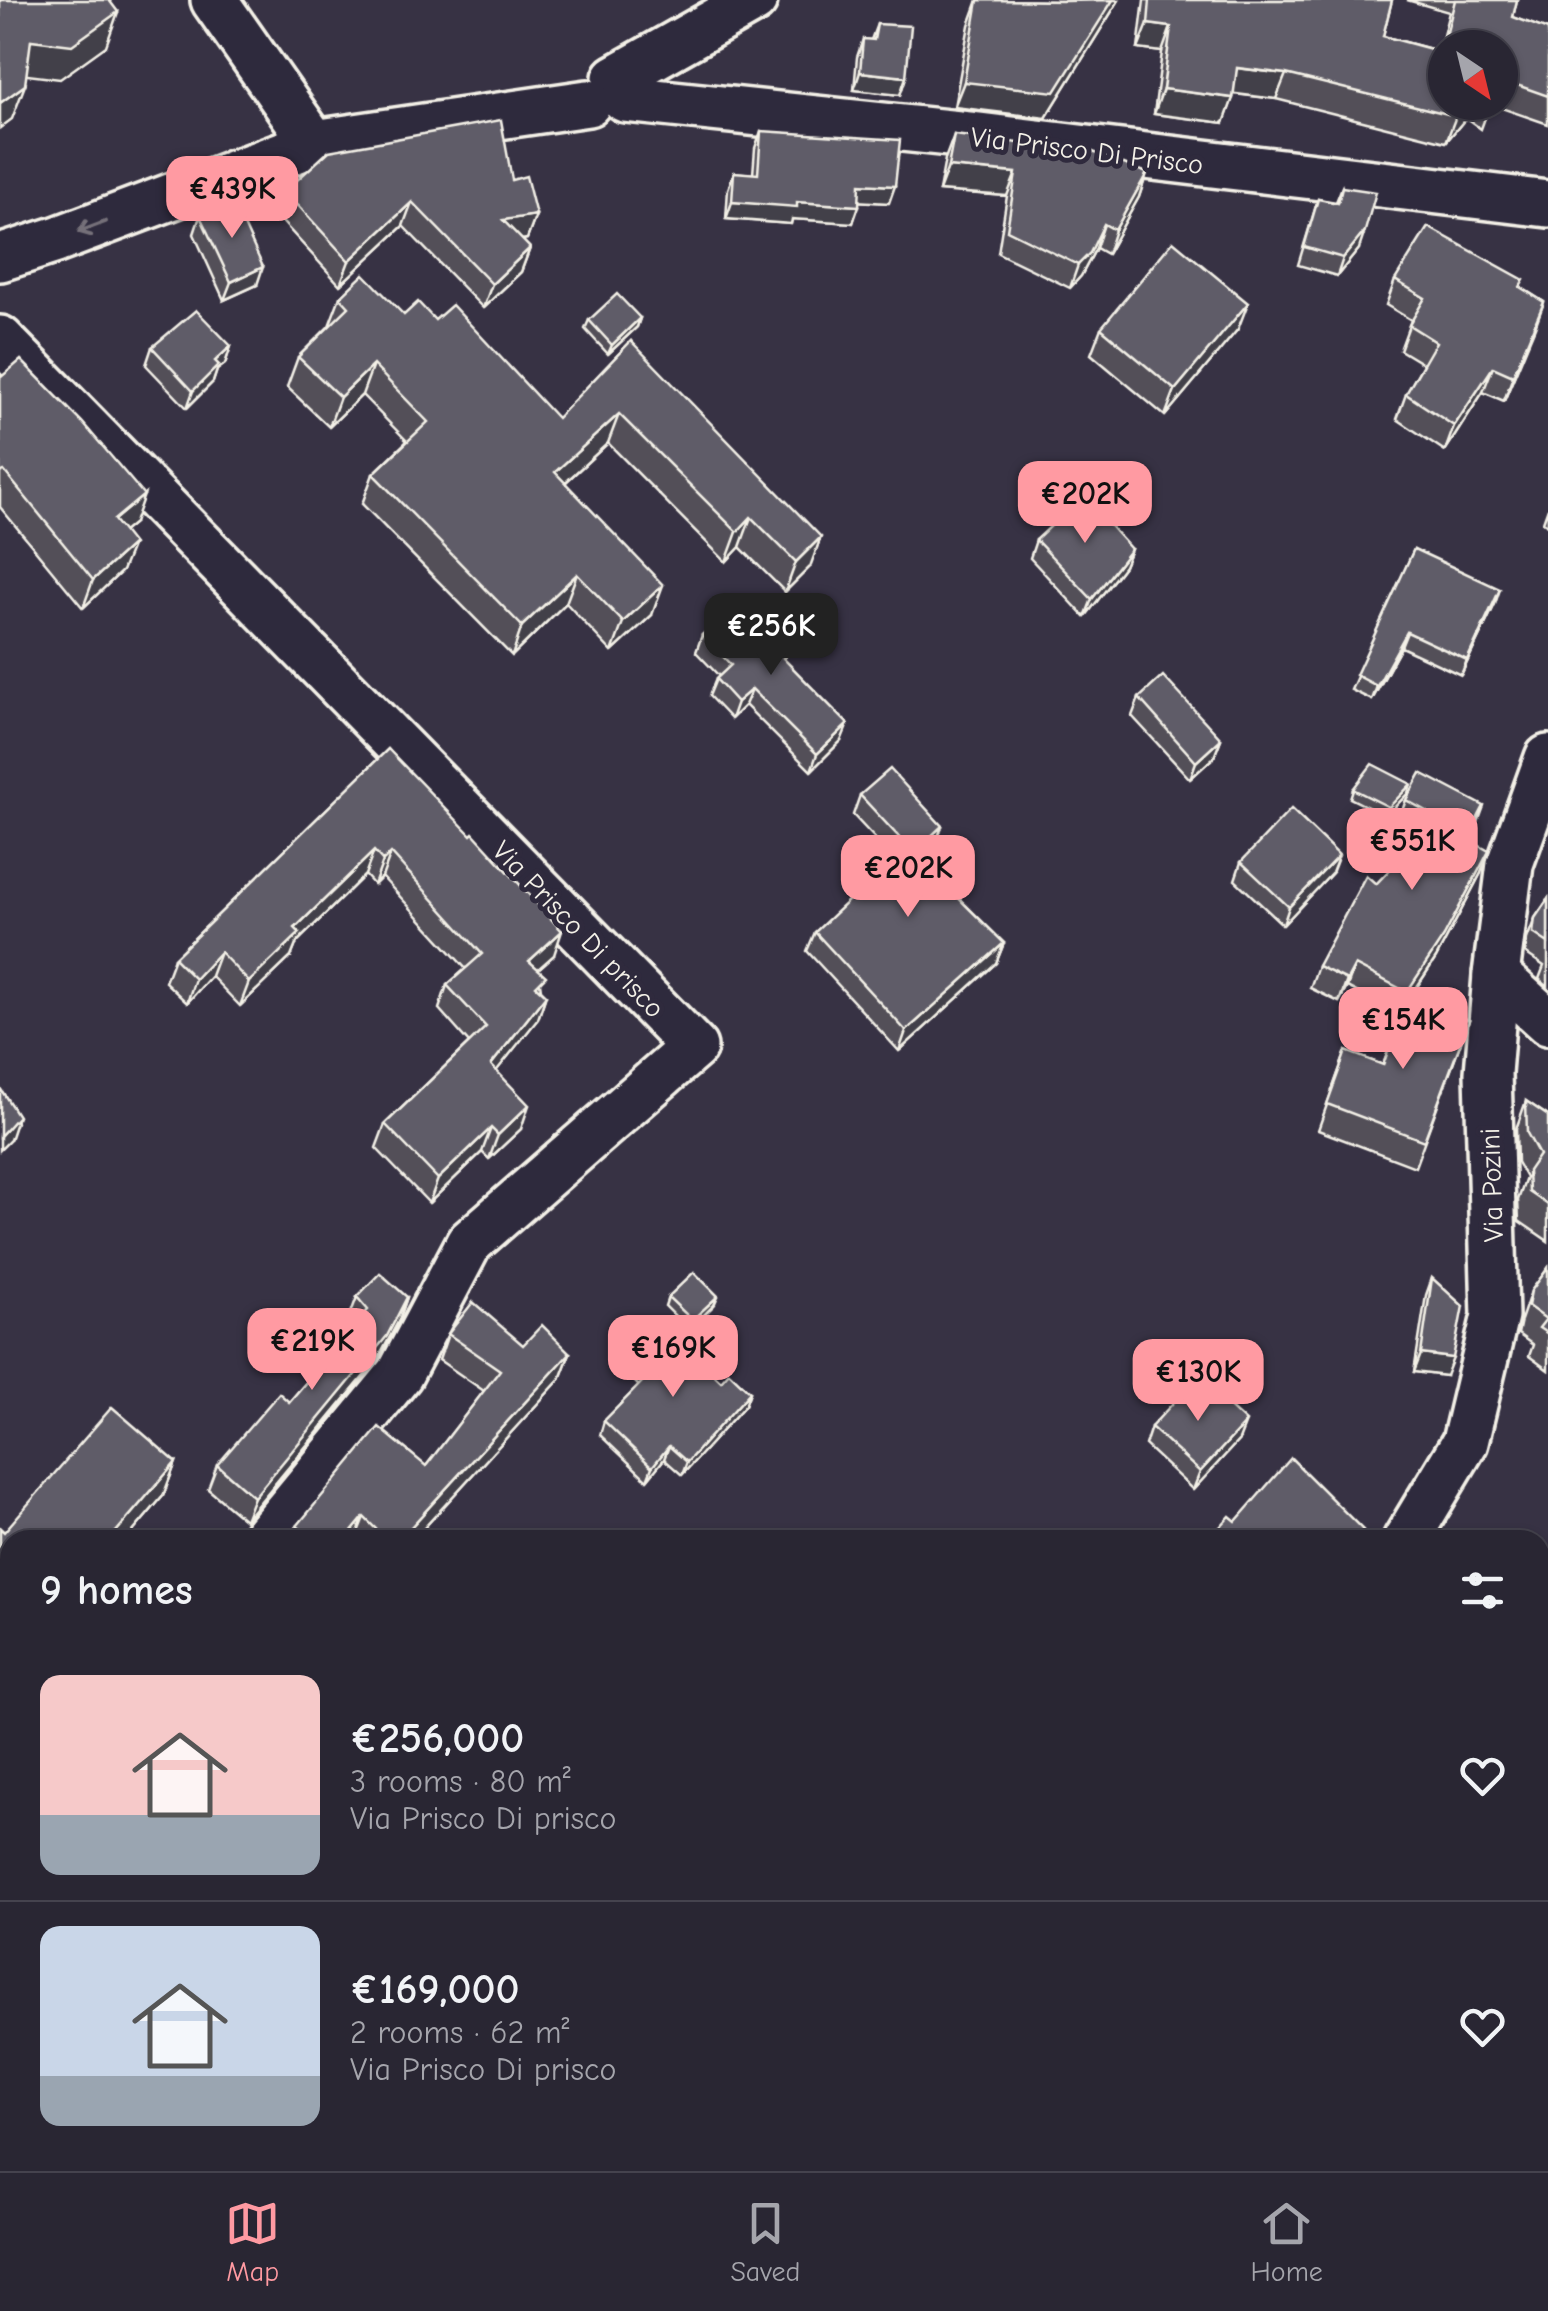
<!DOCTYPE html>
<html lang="en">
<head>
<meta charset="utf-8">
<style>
	body { margin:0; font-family:"Comic Neue",sans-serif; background:#312e3b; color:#f1f3f6; height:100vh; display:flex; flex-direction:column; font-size:38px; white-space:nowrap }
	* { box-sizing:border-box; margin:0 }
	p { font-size:32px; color:#a5a5ac }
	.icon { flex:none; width:55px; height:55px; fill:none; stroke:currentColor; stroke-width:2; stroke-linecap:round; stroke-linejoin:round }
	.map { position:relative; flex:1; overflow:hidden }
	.panel { position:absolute; left:0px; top:1530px; width:1550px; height:642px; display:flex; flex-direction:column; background:#292633; border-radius:30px 30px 0 0; box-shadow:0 2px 8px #0004,0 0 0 2px #45434e }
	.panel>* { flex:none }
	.needle { width:65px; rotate:145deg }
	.tools { position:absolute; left:1428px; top:30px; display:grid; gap:20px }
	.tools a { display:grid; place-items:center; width:90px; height:90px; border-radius:50%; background:#292633; box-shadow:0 2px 8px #0004,0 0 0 2px #45434e; font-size:50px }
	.price { position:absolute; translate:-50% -85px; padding:0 22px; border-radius:20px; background:#ff9aa2; color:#111; font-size:32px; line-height:65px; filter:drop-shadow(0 2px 5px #0008) }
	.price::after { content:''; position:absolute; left:50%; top:60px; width:30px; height:22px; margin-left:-15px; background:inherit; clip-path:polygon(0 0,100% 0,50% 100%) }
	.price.active { background:#222; color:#fff }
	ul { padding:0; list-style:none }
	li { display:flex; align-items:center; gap:30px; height:250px; padding:0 40px }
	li+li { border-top:2px solid #45434e }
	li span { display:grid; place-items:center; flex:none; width:280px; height:200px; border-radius:20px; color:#555 }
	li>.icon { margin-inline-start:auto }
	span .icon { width:120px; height:120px; fill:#fffc; stroke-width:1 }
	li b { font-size:42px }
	h2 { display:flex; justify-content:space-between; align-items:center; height:120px; padding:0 40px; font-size:42px }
	.tabs { display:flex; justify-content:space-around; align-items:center; height:140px; border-top:2px solid #45434e; background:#292633; font-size:28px; color:#a5a5ac }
	.tabs a { display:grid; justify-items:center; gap:5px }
	.tabs .active { color:#ff9aa2 }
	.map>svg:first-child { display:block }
</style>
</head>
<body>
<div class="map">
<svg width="1548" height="2171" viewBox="0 0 1548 2171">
	<rect width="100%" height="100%" fill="#373244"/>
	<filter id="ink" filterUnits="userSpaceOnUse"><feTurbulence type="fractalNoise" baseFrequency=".01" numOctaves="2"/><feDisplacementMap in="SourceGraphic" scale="20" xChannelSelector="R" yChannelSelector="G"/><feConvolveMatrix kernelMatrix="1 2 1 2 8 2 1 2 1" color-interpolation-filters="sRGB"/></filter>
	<g filter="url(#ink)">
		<polygon fill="#504b59" stroke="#a29ea0" stroke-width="2.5" points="371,2163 628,2162 637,2171 363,2171"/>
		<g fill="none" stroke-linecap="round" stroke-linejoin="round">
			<defs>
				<g id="minor">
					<polyline points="214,0 314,143"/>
					<polyline points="616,78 754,0"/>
					<polyline points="625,99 978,136 1548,204"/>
					<polyline points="0,258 56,240 314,143 588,103"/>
					<polyline points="0,339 694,1047 469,1243 400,1374 263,1540"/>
					<polyline points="1496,975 1548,1022"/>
					<polyline points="1406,1540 1465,1442 1495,1316 1488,1073 1496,975 1510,864 1548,758"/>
					<polyline points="842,2171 851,2162"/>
				</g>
			</defs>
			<use href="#minor" stroke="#f4f1e8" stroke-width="52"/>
			<use href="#minor" stroke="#2f2a3d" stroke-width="45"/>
		</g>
		<g fill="#524f59" stroke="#f4f1e8" stroke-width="2.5" fill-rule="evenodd">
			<polygon points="978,0 1058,1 1119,0 1046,118 954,107 969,25"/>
			<path d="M1144,0h248l-9,36 56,15 10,-39 -42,-12h110l-4,17 35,13v94l-58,-20 -9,25 -15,-11 -20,24 -170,-43 -42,-5 -10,29 -70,-9 8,-62 -24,-3zM1500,48v54h-55z"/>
			<polygon points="877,24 906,77 900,95 854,90 857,57 863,39 871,40"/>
			<polygon points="761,131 889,203 859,201 853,223 792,219 791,224 726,219 728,189 734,172 753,174 755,148"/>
			<polygon points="954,135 1147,173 1139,197 1107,254 1096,248 1081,276 1070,288 998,253 1007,196 939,191 945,159"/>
			<polygon points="512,180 536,215 527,239 522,240 530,248 521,272 483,308 403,226 340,285 276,215 285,191"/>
			<polygon points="1342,187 1359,249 1337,276 1298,265 1318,199 1336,202"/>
			<polygon points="200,216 257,285 224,300 194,234"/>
			<polygon points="1395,280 1522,288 1544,302 1504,401 1483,392 1445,451 1397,419 1406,394 1423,364 1400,350 1411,320 1386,305"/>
			<polygon points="340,297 404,315 435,320 557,418 631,341 810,567 785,592 740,547 726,562 608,443 565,483 652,615 612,652 566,603 512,656 362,504 373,474 407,441 362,395 329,427 287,387 298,357 329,326"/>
			<polygon points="640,318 637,327 608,354 585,329 589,320"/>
			<polygon points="1101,328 1238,329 1165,416 1091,354"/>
			<polygon points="231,346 225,364 217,370 213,382 187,408 146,365 152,347"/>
			<polygon points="0,378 134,523 123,532 122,571 83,608 0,507"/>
			<polygon points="1548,508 1548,525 1543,522"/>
			<polygon points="1036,540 1131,549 1124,566 1085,617 1030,558"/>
			<polygon points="1414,549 1495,604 1461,675 1401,647 1372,700 1351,690"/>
			<polygon points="702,635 786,655 784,660 841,741 811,771 745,705 731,719 709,696 716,679 719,676 696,652"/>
			<polygon points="1139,698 1221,739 1214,757 1190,779 1132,716"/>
			<polygon points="388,749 554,955 538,969 541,990 546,995 538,1019 496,1071 521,1129 489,1159 482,1152 429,1203 376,1148 385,1124 469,1043 439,1009 447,985 466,969 382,877 374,885 365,875 297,942 291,957 240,1006 211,976 187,1003 165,982 174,958"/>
			<polygon points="1353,789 1408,793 1386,816 1350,798"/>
			<polygon points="860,795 942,826 935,846 920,860 1004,943 996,963 899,1051 807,951 815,932 855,900 895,860 853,815"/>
			<polygon points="1406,800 1476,828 1470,841 1481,873 1436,958 1409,999 1469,1020 1415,1167 1318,1130 1346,1051 1383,1065 1405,1005 1399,1014 1347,987 1339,1002 1310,988 1318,966 1376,884 1400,859 1415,831 1398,822"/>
			<polygon points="1241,862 1332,873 1283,925 1235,880"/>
			<polygon points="1548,899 1548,987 1539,979 1544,966 1525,953 1527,939 1535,918"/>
			<polygon points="1526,1101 1548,1116 1548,1241 1519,1221 1518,1200 1526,1178 1517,1162 1516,1129"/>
			<polygon points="1548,1268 1548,1370 1529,1356 1533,1345 1518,1334 1521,1320 1531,1291"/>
			<polygon points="1432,1278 1446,1376 1414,1372 1426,1295"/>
			<polygon points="357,1297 407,1297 399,1320 378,1359 245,1520 208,1489 217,1465 289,1402 354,1327 348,1321"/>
			<polygon points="668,1297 714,1305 689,1330 665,1306"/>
			<polygon points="448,1334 570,1353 560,1379 413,1540 291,1540 297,1526 426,1466 484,1391 439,1360"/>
			<polygon points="626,1354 721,1381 750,1392 745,1405 682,1475 664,1459 647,1480 600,1435 604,1421 639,1386 621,1368"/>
			<polygon points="1151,1427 1239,1440 1193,1490 1145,1445"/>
			<polygon points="176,1462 163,1496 126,1540 10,1540 9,1676 0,1668 0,1528 4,1532"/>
			<polygon points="1548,1552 1548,1709 1540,1701 1540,1559"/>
			<polygon points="0,1740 10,1741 10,1835 0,1827"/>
			<polygon points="291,2162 357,2162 349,2171 300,2171"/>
			<polygon points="647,2162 800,2162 793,2171 656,2171"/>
		</g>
		<g fill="#424048" stroke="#f4f1e8" stroke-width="2.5">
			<polygon points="1113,0 1119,0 1046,118 954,107 964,82"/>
			<polygon points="118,12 106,46 60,79 19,74 31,40"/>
			<polygon points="1148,24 1171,27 1162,52 1138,49"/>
			<polygon points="1237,68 1286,74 1276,99 1228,93"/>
			<polygon points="860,72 906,77 900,95 854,90"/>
			<polygon points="25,85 12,119 0,128 0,103"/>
			<polygon points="1163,89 1233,98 1224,123 1154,114"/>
			<polygon points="1467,102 1471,102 1466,118 1446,142 1456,116"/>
			<polygon points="948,167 1016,173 1007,196 939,191"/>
			<polygon points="1147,173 1139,197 1107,254 1115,230"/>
			<polygon points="860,184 895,186 889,203 854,201"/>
			<polygon points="412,202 403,226 340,285 349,261"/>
			<polygon points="732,202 797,202 859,206 853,223 792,219 791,224 726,219"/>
			<polygon points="536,215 527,239 494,244 503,220"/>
			<polygon points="1104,224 1096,248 1081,276 1070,288 1078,265"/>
			<polygon points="1365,231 1359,249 1337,276 1343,258"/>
			<polygon points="530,248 521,272 483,308 492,284"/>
			<polygon points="263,267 257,285 224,300 231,282"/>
			<polygon points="1544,302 1535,327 1504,401 1513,376"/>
			<polygon points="1248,303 1238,329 1165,416 1175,390"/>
			<polygon points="640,318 637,327 608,354 612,345"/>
			<polygon points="231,346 225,364 217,370 213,382 187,408 193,391 215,361"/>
			<polygon points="373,365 362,395 329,427 340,397"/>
			<polygon points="1493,367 1483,392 1445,451 1454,426"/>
			<polygon points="619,414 608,443 544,502 555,472"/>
			<polygon points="144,495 134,523 104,548 114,520"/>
			<polygon points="751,517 740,547 726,562 737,532"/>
			<polygon points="821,537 810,567 785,592 796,562"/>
			<polygon points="133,544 122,571 83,608 93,580"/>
			<polygon points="1131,549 1124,566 1085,617 1092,599"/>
			<polygon points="577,574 566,603 512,656 522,626"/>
			<polygon points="663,585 652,615 612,652 623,622"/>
			<polygon points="1500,589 1495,604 1461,675 1467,660"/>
			<polygon points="1407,632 1401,647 1372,700 1377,686"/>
			<polygon points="752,689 745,705 731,719 737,702"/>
			<polygon points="848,724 841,741 811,771 817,754"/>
			<polygon points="1221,739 1214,757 1190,779 1196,762"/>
			<polygon points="1411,784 1408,793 1386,816 1389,807"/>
			<polygon points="1484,806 1476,828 1459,861 1467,839"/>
			<polygon points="942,826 935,846 906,872 913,853"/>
			<polygon points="374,851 365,875 297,942 291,957 240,1006 249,982 295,928"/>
			<polygon points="1489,851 1481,873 1436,958 1399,1014 1407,992"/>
			<polygon points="391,853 382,877 374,885 383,861"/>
			<polygon points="1339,855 1332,873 1283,925 1289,907"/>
			<polygon points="562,931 554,955 520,985 529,961"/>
			<polygon points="1004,943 996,963 899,1051 906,1031"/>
			<polygon points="220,952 211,976 187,1003 195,979"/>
			<polygon points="1355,965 1347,987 1339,1002 1347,980"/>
			<polygon points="546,995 538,1019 482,1089 491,1065"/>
			<polygon points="529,1105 521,1129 489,1159 498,1135"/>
			<polygon points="18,1116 10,1140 0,1150 0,1136"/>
			<polygon points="491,1128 482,1152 429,1203 438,1179"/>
			<polygon points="718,1296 714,1305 689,1330 692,1320"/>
			<polygon points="407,1297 399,1320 378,1359 245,1520 254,1497"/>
			<polygon points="570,1353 560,1379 413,1540 399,1540"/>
			<polygon points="1421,1354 1453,1358 1446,1376 1414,1372"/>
			<polygon points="750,1392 745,1405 682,1475 687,1462"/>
			<polygon points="1246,1422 1239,1440 1193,1490 1200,1472"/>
			<polygon points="669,1446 664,1459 647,1480 652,1467"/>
			<polygon points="176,1462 163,1496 126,1540 109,1540"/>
			<polygon points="364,1517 355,1540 345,1540"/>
			<polygon points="307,2162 357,2162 349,2171 304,2171"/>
			<polygon points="786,2162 800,2162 793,2171 779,2171"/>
		</g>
		<g fill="#5f5c67" stroke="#f4f1e8" stroke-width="2.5">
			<polygon points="0,0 109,0 118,12 72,45 31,40 25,85 0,103"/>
			<polygon points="978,0 1065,1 1113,0 1055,92 964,82"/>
			<polygon points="1150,0 1392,0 1383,36 1442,52 1455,0 1517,0 1513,17 1548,30 1548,96 1500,79 1500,48 1445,48 1445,102 1467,102 1456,116 1286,74 1237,68 1233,98 1163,89 1171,27 1148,24"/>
			<polygon points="877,24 911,26 906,77 860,72 863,39 874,40"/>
			<polygon points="501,120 512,180 526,176 536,215 503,220 530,248 492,284 412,202 349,261 285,191 329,151"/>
			<polygon points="761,131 900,140 895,186 860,184 859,206 797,202 797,207 732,202 734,172 758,174"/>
			<polygon points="954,135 1093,152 1147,173 1115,230 1104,224 1090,253 1078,265 1007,230 1016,173 948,167"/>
			<polygon points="1342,187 1376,192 1365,231 1343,258 1304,247 1318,199 1338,203"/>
			<polygon points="233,201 263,267 231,282 200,216"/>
			<polygon points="1428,227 1524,280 1520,287 1544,302 1513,376 1493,367 1454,426 1406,394 1436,342 1409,325 1425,298 1395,280"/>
			<polygon points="1173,241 1248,303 1175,390 1101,328"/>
			<polygon points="364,274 404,315 418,302 435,320 452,305 557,418 631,341 821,537 796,562 751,517 737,532 619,414 555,472 663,585 623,622 577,574 522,626 373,474 428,422 373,365 340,397 298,357 349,307 340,297"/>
			<polygon points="617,294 640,318 612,345 589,320"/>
			<polygon points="196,310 231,346 215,361 219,365 193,391 152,347"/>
			<polygon points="21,360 82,422 144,495 114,520 133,544 93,580 4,471 0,473 0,378"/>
			<polygon points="1083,496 1131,549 1092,599 1036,540"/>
			<polygon points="1414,549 1500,589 1467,660 1407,632 1377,686 1356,675"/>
			<polygon points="736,602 786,655 783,658 848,724 817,754 752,689 737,702 716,679 731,665 702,635"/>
			<polygon points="1163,676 1221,739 1196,762 1139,698"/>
			<polygon points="388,749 471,835 473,833 562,931 529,961 546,976 536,986 546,995 491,1065 529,1105 498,1135 491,1128 438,1179 385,1124 486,1027 447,985 482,954 391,853 383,861 374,851 295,928 300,933 249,982 220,952 195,979 174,958"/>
			<polygon points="1372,764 1411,784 1389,807 1353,789"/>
			<polygon points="890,769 942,826 913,853 1004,943 906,1031 815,932 852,897 855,900 908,847 860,795"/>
			<polygon points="1421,773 1484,806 1467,839 1489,851 1444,936 1407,992 1355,965 1347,980 1318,966 1366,875 1376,884 1400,859 1426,811 1406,800"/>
			<polygon points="1291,809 1339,855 1289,907 1241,862"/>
			<polygon points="1548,899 1548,943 1533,933 1535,918"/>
			<polygon points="1408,998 1469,1020 1424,1141 1327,1104 1346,1051 1383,1065"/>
			<polygon points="0,1088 18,1116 0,1136"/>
			<polygon points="1526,1101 1548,1116 1548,1205 1529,1192 1528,1171 1539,1155 1527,1133"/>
			<polygon points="1548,1268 1548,1334 1539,1328 1546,1319 1528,1306 1531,1291"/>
			<polygon points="694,1272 718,1296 692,1320 668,1297"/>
			<polygon points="380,1273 407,1297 387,1336 254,1497 217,1465 279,1393 289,1402 368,1310 357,1297"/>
			<polygon points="1432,1278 1463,1306 1453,1358 1421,1354"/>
			<polygon points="473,1302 523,1345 542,1325 570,1353 399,1540 387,1540 364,1517 345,1540 315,1540 297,1526 379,1427 426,1466 500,1370 448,1334"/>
			<polygon points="659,1323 721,1381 729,1372 750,1392 687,1462 669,1446 652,1467 604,1421 647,1377 626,1354"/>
			<polygon points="1197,1377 1246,1422 1200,1472 1151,1427"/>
			<polygon points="112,1407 176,1462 109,1540 10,1540 10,1632 0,1623 0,1528 4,1532"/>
			<polygon points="1291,1458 1363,1530 1354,1540 1213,1540 1210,1538 1230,1516 1236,1521"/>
			<polygon points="1548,1552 1548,1674 1540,1666 1540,1559"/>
			<polygon points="4,1736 10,1741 10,1802 0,1793 0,1740"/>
			<polygon points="688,2162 786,2162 779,2171 696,2171"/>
			<polygon points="877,2162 934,2162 937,2166 952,2168 963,2162 1101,2162 1109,2171 869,2171"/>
		</g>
		<defs><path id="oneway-shaft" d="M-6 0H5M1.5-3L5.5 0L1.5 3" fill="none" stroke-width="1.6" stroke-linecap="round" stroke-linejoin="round" transform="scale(2.5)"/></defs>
		<use stroke="#747079" href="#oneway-shaft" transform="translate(92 227) rotate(159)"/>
	</g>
	<g text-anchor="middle" stroke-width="10" stroke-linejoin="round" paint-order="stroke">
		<g font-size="28" fill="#f4f1e8" stroke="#2f2a3d">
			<text transform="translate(1087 150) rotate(7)" y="10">Via Prisco Di Prisco</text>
			<text transform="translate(579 929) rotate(46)" y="10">Via Prisco Di prisco</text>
			<text transform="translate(1491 1185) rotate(-92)" y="10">Via Pozini</text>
		</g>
	</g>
</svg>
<div class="tools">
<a><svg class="needle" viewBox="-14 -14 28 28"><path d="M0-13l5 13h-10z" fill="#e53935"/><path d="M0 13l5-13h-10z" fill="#a5a5ac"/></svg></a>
</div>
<b class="price" style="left:232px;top:241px">€439K</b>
<b class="price" style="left:1085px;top:546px">€202K</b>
<b class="price active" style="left:771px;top:678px">€256K</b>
<b class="price" style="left:1412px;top:893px">€551K</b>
<b class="price" style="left:908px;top:920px">€202K</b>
<b class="price" style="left:1403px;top:1072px">€154K</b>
<b class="price" style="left:312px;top:1393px">€219K</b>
<b class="price" style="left:673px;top:1400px">€169K</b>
<b class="price" style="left:1198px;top:1424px">€130K</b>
<section class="panel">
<h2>9 homes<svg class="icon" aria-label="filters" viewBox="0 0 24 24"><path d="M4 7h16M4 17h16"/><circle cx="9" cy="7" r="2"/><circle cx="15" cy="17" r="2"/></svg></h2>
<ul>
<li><span style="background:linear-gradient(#f6c9c9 70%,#9aa5b1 0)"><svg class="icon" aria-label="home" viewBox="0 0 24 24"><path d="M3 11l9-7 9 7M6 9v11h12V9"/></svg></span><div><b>€256,000</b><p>3 rooms · 80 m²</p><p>Via Prisco Di prisco</p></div><svg class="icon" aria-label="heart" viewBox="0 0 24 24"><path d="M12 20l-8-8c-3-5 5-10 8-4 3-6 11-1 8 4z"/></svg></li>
<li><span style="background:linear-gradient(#c9d6e8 75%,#9aa5b1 0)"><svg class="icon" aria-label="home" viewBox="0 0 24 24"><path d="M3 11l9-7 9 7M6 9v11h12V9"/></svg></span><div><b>€169,000</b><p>2 rooms · 62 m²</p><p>Via Prisco Di prisco</p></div><svg class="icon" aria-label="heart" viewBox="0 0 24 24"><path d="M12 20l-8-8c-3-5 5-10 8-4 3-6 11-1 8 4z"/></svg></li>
</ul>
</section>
</div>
<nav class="tabs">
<a class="active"><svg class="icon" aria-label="map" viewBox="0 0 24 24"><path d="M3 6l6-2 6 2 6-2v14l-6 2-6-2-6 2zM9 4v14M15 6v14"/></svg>Map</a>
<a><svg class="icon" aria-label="saved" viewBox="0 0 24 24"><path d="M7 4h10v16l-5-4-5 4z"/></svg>Saved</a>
<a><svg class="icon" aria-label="home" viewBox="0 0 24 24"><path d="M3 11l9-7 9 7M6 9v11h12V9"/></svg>Home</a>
</nav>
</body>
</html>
